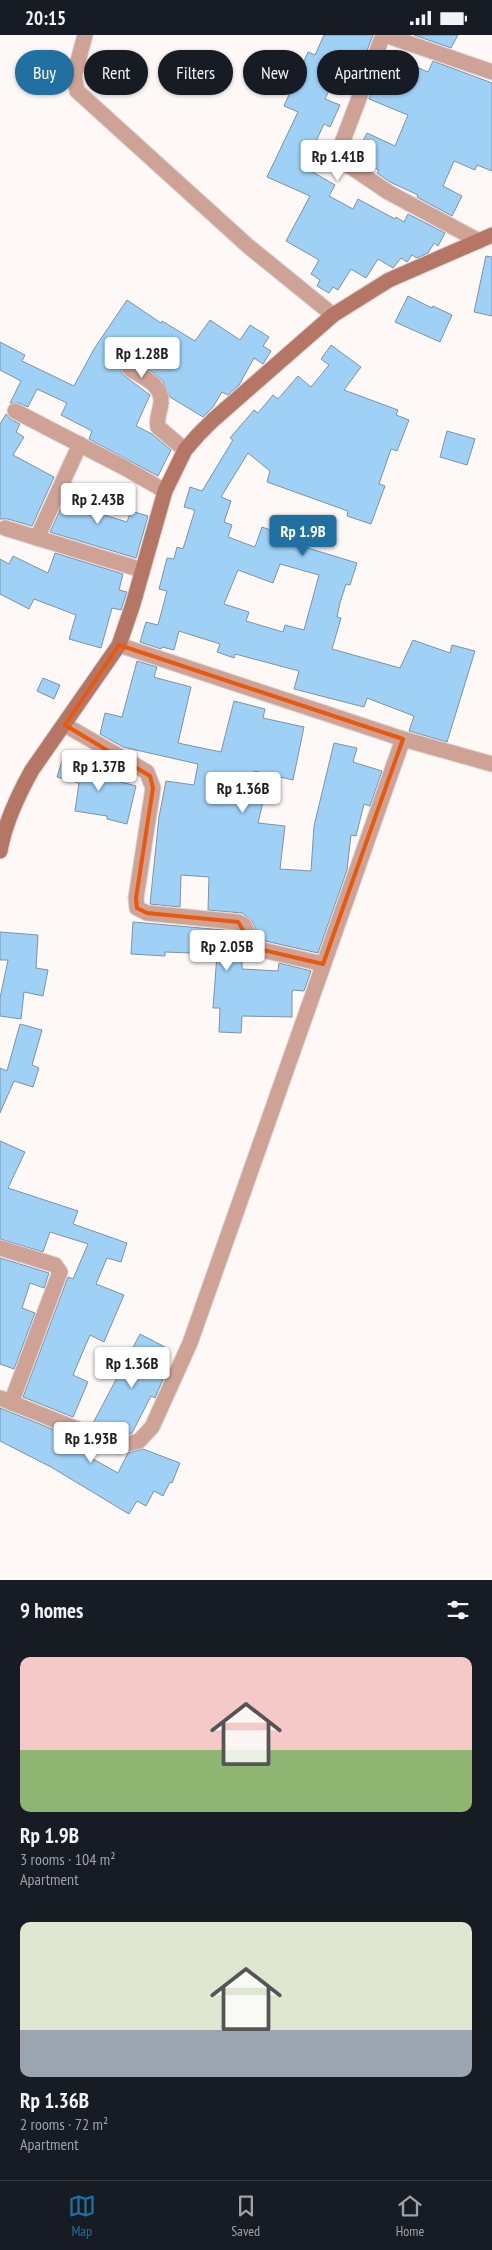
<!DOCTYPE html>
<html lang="en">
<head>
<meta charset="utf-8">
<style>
	body { margin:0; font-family:"PT Sans Narrow",sans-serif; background:#242831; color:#f1f3f6; height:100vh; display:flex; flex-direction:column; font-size:19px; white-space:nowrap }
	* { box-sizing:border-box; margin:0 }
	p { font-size:16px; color:#9ea1a6 }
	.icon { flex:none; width:28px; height:28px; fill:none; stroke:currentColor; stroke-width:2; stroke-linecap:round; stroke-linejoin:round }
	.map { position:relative; height:1545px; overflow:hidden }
	.drawer { display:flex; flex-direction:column; background:#171b24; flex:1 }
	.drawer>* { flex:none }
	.hud { position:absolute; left:15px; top:15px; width:462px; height:45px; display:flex; gap:10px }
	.price { position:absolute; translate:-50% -42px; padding:0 11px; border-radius:5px; background:#fff; color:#222; font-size:16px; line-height:32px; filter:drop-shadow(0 1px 2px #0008) }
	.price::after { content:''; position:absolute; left:50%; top:30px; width:15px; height:11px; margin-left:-8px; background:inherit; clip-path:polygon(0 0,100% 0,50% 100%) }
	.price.current { background:#2170a2; color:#fff }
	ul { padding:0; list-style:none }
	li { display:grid; align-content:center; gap:10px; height:265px; padding:0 20px }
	li span { display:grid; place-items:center; height:155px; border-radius:10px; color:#555 }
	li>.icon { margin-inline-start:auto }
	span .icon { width:90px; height:90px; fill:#fffc; stroke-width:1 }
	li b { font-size:21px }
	h2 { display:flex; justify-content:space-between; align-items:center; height:60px; padding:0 20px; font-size:21px }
	.chip { padding:0 18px; border-radius:22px; background:#171b24; box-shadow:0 1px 4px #0004; font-size:18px; line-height:45px }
	.chip.current { background:#2170a2; color:#fff }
	.status { display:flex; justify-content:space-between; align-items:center; height:35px; padding:0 25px; background:#171b24; direction:ltr }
	.status svg { height:14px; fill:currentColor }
	.dock { display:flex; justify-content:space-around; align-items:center; height:70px; border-top:1px solid #363941; background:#171b24; font-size:14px; color:#9ea1a6 }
	.dock a { display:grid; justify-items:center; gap:2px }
	.dock .current { color:#2170a2 }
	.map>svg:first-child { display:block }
</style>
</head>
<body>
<div class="status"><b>20:15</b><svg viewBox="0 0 49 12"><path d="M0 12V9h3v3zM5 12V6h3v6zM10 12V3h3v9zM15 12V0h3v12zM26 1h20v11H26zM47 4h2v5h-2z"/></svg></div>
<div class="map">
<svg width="492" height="1545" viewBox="0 0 492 1545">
	<rect width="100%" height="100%" fill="#fef8f7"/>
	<g fill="#9fd1f7" stroke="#7d93a4" fill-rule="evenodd">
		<polygon points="324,0 373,0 359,36 342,28 325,64 340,70 330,92 324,89 304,132 335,150 329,161 353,174 358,164 395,184 396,182 404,187 408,179 445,198 438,211 434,208 428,218 417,223 412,220 407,227 401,223 393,233 378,224 366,243 351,234 338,255 333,252 329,258 317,251 320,245 311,239 319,225 286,206 310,161 267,142 298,77 284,71 308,17 315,20"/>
		<polygon points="414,0 458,0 451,13"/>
		<polygon points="386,19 428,37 433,26 492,48 492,136 477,130 475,135 454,126 443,151 462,161 452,181 417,162 418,160 390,147 377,138 379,135 364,128 366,125 356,120 367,98 395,111 408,80 369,64"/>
		<polygon points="486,221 492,222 492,281 474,277"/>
		<polygon points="408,261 432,273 433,271 452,280 440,307 395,287"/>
		<polygon points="127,265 161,288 162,286 195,306 210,285 240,305 250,290 269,302 263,311 271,316 263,329 254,323 239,350 228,360 222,357 213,372 203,382 170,362 163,346 151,336 131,325 122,329 122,339 150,360 136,391 152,399 171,415 158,441 89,404 92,396 61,380 67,368 37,354 28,372 19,368 10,368 21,346 0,335 0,307 25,320 22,326 74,351 94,314"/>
		<path d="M331,310l30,22 -17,23 54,20 -2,5 13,5 -12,31 -6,-2 -12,35 6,2 -14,38 -24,-8 1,-5 -81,-29 3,-11 -22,-18 -27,44 10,4 -7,21 8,3 -4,12 27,10 7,-20 28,10 -2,5 69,21 -7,22 -4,-1 -6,19 -3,14 4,1 -9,31 68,19 13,-28 37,13 2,-8 23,6 -28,91 -38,-11 5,-15 -47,-18 -3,9 -70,-18 5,-18 -64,-17 -1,4 -17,-6 3,-8 -41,-13 -5,19 -12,-3 -1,2 -21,-7 6,-20 12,3 9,-34 -8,-2 8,-31 7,1 3,-12 6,2 12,-39 -11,-3 6,-20 12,4 31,-51 -3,-2 24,-28 4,3 15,-18 5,4 20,-23 13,11 18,-22 -8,-6zM280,529l39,11 -15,55 -19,-5 -2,7 -37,-11 3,-9 -25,-8 14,-34 35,13z"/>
		<polygon points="6,379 10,384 20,389 16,397 24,402 13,420 54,442 32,491 8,484 0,484 0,389"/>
		<polygon points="447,396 475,404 467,430 440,422"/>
		<polygon points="72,449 94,458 88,475 127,487 131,476 148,481 136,523 50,497"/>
		<polygon points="55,518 123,539 119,555 127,557 121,575 112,573 101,613 69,604 76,580 34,564 29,574 0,559 0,524 9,529 13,521 48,538"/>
		<polygon points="137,626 157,632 154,642 157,643 191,652 178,708 221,717 234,666 265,674 263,683 304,692 293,745 254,736 247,764 263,767 258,788 285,791 280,834 311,836 314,791 334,708 357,713 353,727 382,736 370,771 364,769 356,801 351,800 347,835 318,918 261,905 252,886 242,878 208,875 209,842 181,840 180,872 150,869 159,782 166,746 194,750 198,729 123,712 100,699 105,678 122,682"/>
		<polygon points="43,643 60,650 54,664 37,656"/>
		<polygon points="63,723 82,729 81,731 103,735 102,742 136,751 127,789 107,784 107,781 75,776 79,748 57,742"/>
		<polygon points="133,887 235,896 242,910 242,934 278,936 279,928 311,936 304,956 293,955 292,958 292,982 242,981 241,998 219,997 220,973 213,973 217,919 165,917 165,921 131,919"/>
		<polygon points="0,897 38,900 36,933 48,935 43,961 24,957 21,984 0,981 0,963 8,925 0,925"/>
		<polygon points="20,989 42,995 32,1030 39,1033 33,1052 14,1046 0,1078 0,1033 7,1036"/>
		<polygon points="0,1106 25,1117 8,1153 78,1176 73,1189 127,1208 121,1227 107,1223 96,1249 124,1260 104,1307 90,1300 73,1340 88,1347 73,1382 23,1362 68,1242 73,1244 88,1209 50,1197 43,1217 0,1204"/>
		<polygon points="0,1223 49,1238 44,1253 30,1248 22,1273 35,1278 14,1334 0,1329"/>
		<polygon points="140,1299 165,1312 155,1331 166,1337 155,1363 151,1361 132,1398 120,1401 92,1390"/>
		<polygon points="0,1373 57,1396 54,1402 118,1438 128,1418 143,1414 180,1428 172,1448 170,1447 163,1461 154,1456 146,1471 137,1466 129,1479 51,1432 0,1406"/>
	</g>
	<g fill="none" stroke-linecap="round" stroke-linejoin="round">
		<defs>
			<g id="street">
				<polyline points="85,0 74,41 77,56 248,211 333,280"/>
				<polyline points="383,0 342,108 340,117 342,126 388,157 479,206"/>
				<polyline points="385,0 492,37"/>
				<path d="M130,334c13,8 33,16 31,34 -1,9 -5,15 -3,24l27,23"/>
				<polyline points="15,376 125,433 165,456"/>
				<polyline points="5,493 142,535"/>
				<polyline points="37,503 80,409"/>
				<polyline points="119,610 403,704 492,729"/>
				<polyline points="65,690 147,737 153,753 136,863 137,873 147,878 238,887 244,890 254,913 323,929"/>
				<polyline points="0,1213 55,1230 60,1237 11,1368"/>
				<polyline points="0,1363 119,1411 139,1406 152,1392 190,1308 403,704"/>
			</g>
			<path id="secondary" d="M0,816c5,-29 18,-56 32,-81l87,-125 14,-41 32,-113 20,-41 13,-15 15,-15 120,-105 56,-35 103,-45"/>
		</defs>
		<use href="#street" stroke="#dbd4d3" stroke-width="17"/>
		<use href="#secondary" stroke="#dbd4d3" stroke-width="17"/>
		<use href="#street" stroke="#cfa296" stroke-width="15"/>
		<use href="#secondary" stroke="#b67666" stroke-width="15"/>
	</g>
	<path fill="none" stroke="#e8590c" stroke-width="4" stroke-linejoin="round" d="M119,610l284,94 -80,225 -69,-16 -16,-26 -91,-9 -10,-5 -1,-10 17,-110 -3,-12 -85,-51z"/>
</svg>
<b class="price" style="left:338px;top:147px">Rp 1.41B</b>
<b class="price" style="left:142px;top:344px">Rp 1.28B</b>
<b class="price" style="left:98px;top:490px">Rp 2.43B</b>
<b class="price current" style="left:303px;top:522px">Rp 1.9B</b>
<b class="price" style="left:99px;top:757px">Rp 1.37B</b>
<b class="price" style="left:243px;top:779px">Rp 1.36B</b>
<b class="price" style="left:227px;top:937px">Rp 2.05B</b>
<b class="price" style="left:132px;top:1354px">Rp 1.36B</b>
<b class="price" style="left:91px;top:1429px">Rp 1.93B</b>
<div class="hud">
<a class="chip current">Buy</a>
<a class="chip">Rent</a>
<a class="chip">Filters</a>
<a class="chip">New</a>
<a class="chip">Apartment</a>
</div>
</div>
<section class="drawer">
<h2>9 homes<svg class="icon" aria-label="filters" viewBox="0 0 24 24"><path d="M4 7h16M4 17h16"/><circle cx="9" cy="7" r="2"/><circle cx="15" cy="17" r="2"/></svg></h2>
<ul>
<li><span style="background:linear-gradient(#f6c9c9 60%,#8fb573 0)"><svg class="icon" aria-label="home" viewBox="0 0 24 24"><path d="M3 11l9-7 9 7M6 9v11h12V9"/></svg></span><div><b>Rp 1.9B</b><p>3 rooms · 104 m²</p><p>Apartment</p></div></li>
<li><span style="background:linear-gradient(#dfe7d0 70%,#9aa5b1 0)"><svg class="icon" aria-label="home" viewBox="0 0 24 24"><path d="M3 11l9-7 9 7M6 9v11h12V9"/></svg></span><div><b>Rp 1.36B</b><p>2 rooms · 72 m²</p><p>Apartment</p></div></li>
</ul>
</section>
<nav class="dock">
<a class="current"><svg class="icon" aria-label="map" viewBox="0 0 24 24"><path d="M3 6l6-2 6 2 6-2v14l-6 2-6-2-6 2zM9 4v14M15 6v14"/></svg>Map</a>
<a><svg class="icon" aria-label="saved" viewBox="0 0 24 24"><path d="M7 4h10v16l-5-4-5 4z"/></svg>Saved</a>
<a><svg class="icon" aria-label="home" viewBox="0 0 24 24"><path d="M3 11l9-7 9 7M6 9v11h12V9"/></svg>Home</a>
</nav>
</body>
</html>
